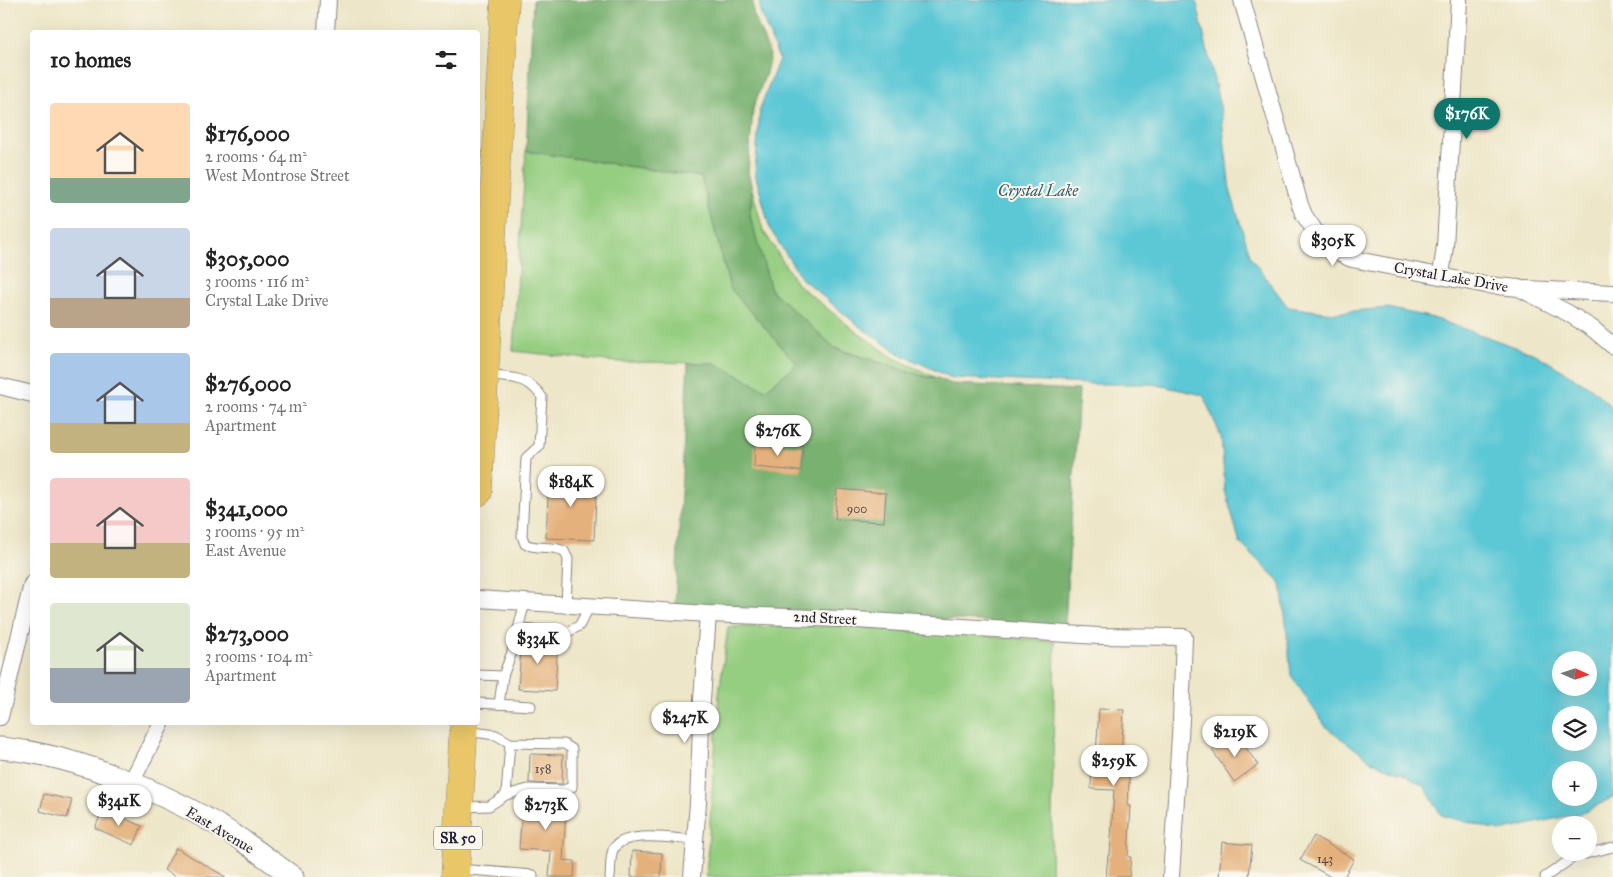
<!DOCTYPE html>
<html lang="en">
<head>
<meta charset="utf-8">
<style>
	body { margin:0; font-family:"IM FELL Great Primer",serif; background:#f2f2f2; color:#222; height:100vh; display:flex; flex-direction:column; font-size:19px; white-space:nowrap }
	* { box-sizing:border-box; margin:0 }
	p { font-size:16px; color:#767676 }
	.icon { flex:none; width:28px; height:28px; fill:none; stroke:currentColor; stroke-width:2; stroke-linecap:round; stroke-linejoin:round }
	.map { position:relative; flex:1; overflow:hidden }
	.side { position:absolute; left:30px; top:30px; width:450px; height:695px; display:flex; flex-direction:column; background:#fff; border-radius:5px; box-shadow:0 5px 20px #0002 }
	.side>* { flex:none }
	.needle { width:32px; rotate:93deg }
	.buttons { position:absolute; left:1552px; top:651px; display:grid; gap:10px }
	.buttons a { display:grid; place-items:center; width:45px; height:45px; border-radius:50%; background:#fff; box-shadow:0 5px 20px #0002; font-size:25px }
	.price { position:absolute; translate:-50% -42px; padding:0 11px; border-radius:18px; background:#fff; color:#222; font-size:16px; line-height:32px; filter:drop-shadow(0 1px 2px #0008) }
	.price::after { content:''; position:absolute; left:50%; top:30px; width:15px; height:11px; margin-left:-8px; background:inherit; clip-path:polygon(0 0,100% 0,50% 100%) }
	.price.on { background:#0f766e; color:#fff }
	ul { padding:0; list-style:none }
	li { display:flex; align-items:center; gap:15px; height:125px; padding:0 20px }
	li span { display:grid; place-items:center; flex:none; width:140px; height:100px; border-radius:5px; color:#555 }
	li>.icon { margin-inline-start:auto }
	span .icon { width:60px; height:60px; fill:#fffc; stroke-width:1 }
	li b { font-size:21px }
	h2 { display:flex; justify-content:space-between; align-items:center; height:60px; padding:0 20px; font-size:21px }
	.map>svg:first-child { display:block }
</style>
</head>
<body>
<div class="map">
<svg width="1613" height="877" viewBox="0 0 1613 877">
	<rect width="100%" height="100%" fill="#fbf7ec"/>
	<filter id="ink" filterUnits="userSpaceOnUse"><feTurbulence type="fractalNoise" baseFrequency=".02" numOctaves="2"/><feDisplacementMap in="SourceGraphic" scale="10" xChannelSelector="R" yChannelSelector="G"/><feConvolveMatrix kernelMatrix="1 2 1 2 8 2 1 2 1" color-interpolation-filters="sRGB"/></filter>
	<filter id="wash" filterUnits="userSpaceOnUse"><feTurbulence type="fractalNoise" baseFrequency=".0096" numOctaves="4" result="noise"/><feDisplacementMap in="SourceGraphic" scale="20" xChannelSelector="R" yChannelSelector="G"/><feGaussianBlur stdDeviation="1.12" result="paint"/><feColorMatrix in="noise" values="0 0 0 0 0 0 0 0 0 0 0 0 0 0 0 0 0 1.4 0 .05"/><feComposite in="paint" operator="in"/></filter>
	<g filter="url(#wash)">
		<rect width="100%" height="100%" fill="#ede6c8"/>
		<g fill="#96ce81" stroke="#5c785e">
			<polygon points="526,151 701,177 730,288 797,364 765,390 715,363 617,362 513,351"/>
			<polygon points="752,189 763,230 797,284 854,330 894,358 935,377 926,377 835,348 771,290 750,216"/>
			<polygon points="841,626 1055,641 1051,877 706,877 719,694 728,627"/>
		</g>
		<polygon fill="#78b16f" stroke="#4d6a55" points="533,0 753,0 753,13 770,55 766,73 753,109 748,172 752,189 750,216 771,290 836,349 926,377 935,377 952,384 1079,390 1065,626 675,604 688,363 715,363 765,390 797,364 730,288 701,177 526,151"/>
		<path fill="#5cc7d5" stroke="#3f7488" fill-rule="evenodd" d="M760,0h436l25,111 9,79 21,68 37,49 44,6 55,-5 46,10 102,36 55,33 23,21v389l-28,15 -85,19 -59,-16 -16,-28 -24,-14 -28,-11 -47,-35 -35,-52 -5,-53 -5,-39 -41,-40 -15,-53 -4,-54 -18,-41 -50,-11h-61l-140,-6 -54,-25 -39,-27 -57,-47 -32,-50 -15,-56 5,-64 19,-50 -19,-48zM1561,660h28v28h-28zM1561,715h28v27h-28zM1561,770h28v28h-28z"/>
		<g id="blocks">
			<g fill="#e4b17b">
				<polygon points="755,443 803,446 801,471 754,467"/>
				<polygon points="549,476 597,479 594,540 546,538"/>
				<polygon points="837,489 886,493 884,522 835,519"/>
				<polygon points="522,638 558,640 555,691 518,689"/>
				<polygon points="1099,709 1124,710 1121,756 1130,756 1128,806 1131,806 1128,857 1131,857 1129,877 1106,877 1108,855 1110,855 1114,790 1091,789 1092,754 1096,754"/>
				<polygon points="1236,734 1258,765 1234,782 1212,750"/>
				<polygon points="530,754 563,755 562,784 529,783"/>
				<polygon points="44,794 72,800 67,818 40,811"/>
				<polygon points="529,795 567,796 563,860 575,861 574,877 549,877 551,851 519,849 523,797"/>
				<polygon points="103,809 142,826 134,845 95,828"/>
				<polygon points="1314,836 1354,859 1344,877 1331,877 1300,860"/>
				<polygon points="1222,842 1252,845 1249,877 1219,877"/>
				<polygon points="176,848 226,877 176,877 164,870"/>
				<polygon points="632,851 662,853 661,877 631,877"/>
			</g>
		</g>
	</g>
	<g filter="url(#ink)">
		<use href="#blocks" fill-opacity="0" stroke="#888482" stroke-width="1"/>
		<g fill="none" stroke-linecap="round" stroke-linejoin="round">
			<defs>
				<g id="service">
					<path d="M487,376c22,1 41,0 55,21l-3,49 -13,12 -4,78 3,8c12,6 27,1 39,7l4,8 -2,46"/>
					<polyline points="519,629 568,632 579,626 590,606"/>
					<polyline points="478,675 503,676"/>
					<polyline points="478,703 531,706"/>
					<polyline points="499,704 503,676 512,652 525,602"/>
					<polyline points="506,795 510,743"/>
					<polyline points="462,807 489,806 506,795 528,789 563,790 572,787 572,749 564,744 510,743 496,735 465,731"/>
					<polyline points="458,869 533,875 533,877"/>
					<path d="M610,877c1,-8 0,-20 3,-27 9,-21 63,-11 82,-10"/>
					<polyline points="1545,877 1574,857 1613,847"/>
				</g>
				<g id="minor">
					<polyline points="1242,0 1300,205 1304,215 1315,231 1328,243 1341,254 1352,259 1486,285 1519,288 1568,313 1593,329 1613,346"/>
					<polyline points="326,32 328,0"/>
					<polyline points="1441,276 1445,246 1459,0"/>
					<polyline points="1526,289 1613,293"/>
					<polyline points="0,386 32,394"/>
					<polyline points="478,599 708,614 841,619 1098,636 1184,637 1181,720 1171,877"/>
					<polyline points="0,717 32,584"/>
					<polyline points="131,783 162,722"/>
					<polyline points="692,877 698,803 702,700 708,614"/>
				</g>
				<path id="tertiary" d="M0,748c79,7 177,49 243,93 17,12 33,24 50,36"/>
				<g id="trunk">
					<polyline points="478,492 505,0"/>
					<polyline points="455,877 464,722"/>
				</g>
			</defs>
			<use href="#service" stroke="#888482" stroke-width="11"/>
			<use href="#minor" stroke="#888482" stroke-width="18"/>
			<use href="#tertiary" stroke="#888482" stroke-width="23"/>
			<use href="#trunk" stroke="#888482" stroke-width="29"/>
			<use href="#service" stroke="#fff" stroke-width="9"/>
			<use href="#minor" stroke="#fff" stroke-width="16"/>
			<use href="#tertiary" stroke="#fff" stroke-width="21"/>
			<use href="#trunk" stroke="#e9c769" stroke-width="28"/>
		</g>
	</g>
	<g text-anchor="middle" stroke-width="4" stroke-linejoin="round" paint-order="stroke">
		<g font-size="12" fill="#52464b">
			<text x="857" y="513">900</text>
			<text x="543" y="773">158</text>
			<text x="1325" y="863">143</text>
		</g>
		<rect fill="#fbf7ec" stroke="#636270" stroke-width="1" x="434" y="826.5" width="48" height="23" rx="4"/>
		<g font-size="14" font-weight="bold" fill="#22223b">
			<text x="458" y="843">SR 50</text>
		</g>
		<g font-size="15" fill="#22223b" stroke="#fbf7ec">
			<text transform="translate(1451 277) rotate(10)" y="5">Crystal Lake Drive</text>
			<text transform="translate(825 618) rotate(3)" y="5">2nd Street</text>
			<text transform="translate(220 830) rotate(31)" y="5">East Avenue</text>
		</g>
		<g font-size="16" font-style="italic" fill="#365c71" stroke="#fbf7ec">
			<text x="1038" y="196">Crystal Lake</text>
		</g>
	</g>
</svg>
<div class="buttons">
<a><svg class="needle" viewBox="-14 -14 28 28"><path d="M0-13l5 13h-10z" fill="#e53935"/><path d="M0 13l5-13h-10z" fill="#767676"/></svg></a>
<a><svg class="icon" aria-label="layers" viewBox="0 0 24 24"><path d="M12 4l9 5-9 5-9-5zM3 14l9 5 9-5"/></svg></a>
<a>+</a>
<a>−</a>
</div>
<b class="price on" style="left:1467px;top:140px">$176K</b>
<b class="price" style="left:1333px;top:267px">$305K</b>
<b class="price" style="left:778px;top:457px">$276K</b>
<b class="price" style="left:571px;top:508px">$184K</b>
<b class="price" style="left:538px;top:665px">$334K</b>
<b class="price" style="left:685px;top:744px">$247K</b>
<b class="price" style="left:1235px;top:758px">$219K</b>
<b class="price" style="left:1114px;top:787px">$259K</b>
<b class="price" style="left:119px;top:827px">$341K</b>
<b class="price" style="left:546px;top:831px">$273K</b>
<section class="side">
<h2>10 homes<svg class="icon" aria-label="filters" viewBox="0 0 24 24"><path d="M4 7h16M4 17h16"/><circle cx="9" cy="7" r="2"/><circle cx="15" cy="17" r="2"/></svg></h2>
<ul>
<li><span style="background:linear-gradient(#ffd9b3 75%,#7fa58c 0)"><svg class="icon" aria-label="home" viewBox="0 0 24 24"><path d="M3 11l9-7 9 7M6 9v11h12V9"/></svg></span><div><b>$176,000</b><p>2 rooms · 64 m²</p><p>West Montrose Street</p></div></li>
<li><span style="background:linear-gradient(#c9d6e8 70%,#b9a48a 0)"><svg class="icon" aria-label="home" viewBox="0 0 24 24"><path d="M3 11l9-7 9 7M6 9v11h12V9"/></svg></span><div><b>$305,000</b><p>3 rooms · 116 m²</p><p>Crystal Lake Drive</p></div></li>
<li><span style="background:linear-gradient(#a9c7e8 70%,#c2b280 0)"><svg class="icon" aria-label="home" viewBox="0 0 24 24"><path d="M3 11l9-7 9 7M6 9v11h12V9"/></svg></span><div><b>$276,000</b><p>2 rooms · 74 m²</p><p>Apartment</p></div></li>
<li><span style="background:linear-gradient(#f6c9c9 65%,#c2b280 0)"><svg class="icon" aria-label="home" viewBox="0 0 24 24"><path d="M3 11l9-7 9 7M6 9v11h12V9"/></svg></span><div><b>$341,000</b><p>3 rooms · 95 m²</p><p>East Avenue</p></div></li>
<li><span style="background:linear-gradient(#dfe7d0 65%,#9aa5b1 0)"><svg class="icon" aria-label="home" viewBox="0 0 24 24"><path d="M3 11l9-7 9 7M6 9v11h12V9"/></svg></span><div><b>$273,000</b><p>3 rooms · 104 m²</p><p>Apartment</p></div></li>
</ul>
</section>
</div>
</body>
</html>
